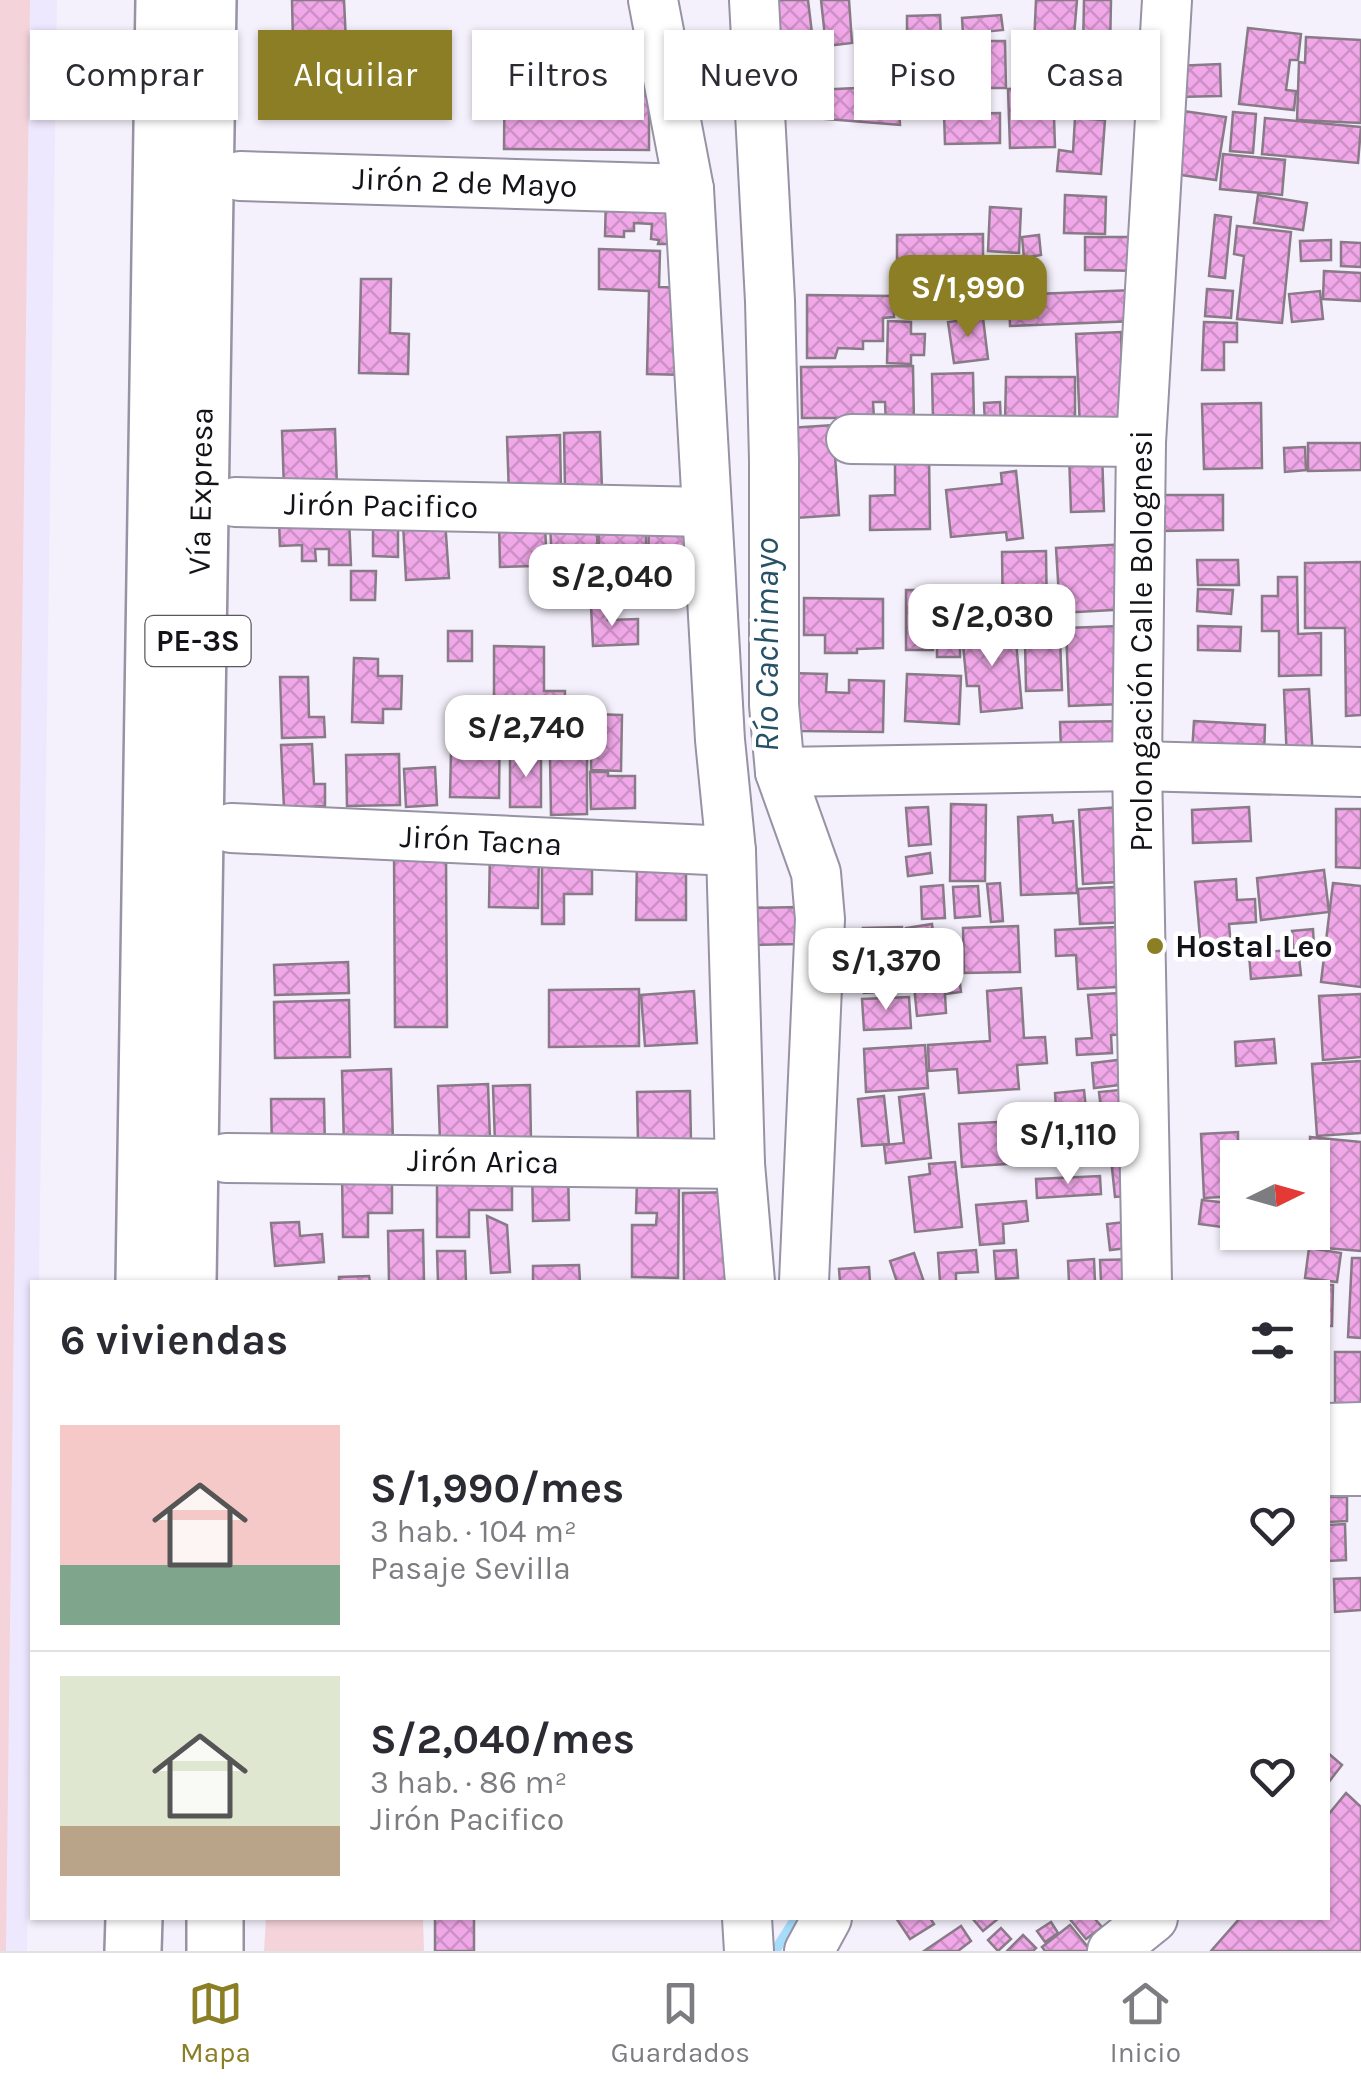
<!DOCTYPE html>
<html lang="es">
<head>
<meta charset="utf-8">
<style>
	body { margin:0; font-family:Karla,sans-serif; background:#f2f2f3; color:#2b2b33; height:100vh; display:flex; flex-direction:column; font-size:38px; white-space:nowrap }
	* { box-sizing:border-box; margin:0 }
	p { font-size:32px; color:#7c7c81 }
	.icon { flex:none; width:55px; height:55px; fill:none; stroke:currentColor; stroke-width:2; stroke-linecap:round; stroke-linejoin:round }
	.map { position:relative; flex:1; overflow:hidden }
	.drawer { position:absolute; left:30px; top:1280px; width:1300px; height:640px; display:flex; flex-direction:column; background:#fff; border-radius:0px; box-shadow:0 2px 8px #0004 }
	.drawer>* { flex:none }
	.hud { position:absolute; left:30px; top:30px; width:1302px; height:90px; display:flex; gap:20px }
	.needle { width:65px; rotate:85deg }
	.tools { position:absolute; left:1220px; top:1140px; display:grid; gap:20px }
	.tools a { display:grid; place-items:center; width:110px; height:110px; border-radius:0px; background:#fff; box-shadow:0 2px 8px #0004; font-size:50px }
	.price { position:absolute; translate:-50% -85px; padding:0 22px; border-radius:20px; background:#fff; color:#222; font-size:32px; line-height:65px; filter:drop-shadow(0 2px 5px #0008) }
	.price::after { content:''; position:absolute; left:50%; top:60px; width:30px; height:22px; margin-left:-15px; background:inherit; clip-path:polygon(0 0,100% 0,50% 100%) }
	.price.selected { background:#8b7e24; color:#fff }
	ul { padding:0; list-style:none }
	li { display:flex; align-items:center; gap:30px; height:250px; padding:0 30px }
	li+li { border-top:2px solid #e1e1e2 }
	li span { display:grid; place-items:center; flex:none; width:280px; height:200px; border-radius:0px; color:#555 }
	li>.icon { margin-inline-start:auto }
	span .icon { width:120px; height:120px; fill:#fffc; stroke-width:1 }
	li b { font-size:42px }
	h2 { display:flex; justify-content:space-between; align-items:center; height:120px; padding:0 30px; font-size:42px }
	.tag { padding:0 35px; border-radius:0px; background:#fff; box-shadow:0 2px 8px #0004; font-size:35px; line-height:90px }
	.tag.selected { background:#8b7e24; color:#fff }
	.dock { display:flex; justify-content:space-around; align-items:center; height:140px; border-top:2px solid #e1e1e2; background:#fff; font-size:28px; color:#7c7c81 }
	.dock a { display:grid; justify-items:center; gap:5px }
	.dock .selected { color:#8b7e24 }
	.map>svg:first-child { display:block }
</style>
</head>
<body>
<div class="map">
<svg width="1361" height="1951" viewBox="0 0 1361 1951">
	<defs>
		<pattern id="building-cross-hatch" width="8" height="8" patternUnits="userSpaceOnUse" patternTransform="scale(2.5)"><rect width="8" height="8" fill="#f0a8e8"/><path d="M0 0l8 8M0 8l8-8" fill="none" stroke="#cd90c6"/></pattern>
	</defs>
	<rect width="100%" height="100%" fill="#f4f1fc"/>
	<polygon fill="#eee8fe" points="0,0 57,0 39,1282 32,1282 32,1638 27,1951 0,1951"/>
	<g fill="#f5d3da">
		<polygon points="0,0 30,0 6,1951 0,1951"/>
		<polygon points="266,1918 423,1918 424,1951 264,1951"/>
	</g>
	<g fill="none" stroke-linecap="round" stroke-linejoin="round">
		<polyline stroke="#a6ddfb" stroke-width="10" points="775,1951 796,1918"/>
	</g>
	<g fill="url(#building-cross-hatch)" stroke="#897a87" stroke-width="2.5">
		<polygon points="292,0 344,0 346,42 293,43"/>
		<polygon points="774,0 808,0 814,50 780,54"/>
		<polygon points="821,0 849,0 852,43 826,46"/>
		<polygon points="1036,0 1077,0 1073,48 1034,45"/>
		<polygon points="1084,0 1111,0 1110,51 1083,50"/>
		<polygon points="940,15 941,37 907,38 907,16"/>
		<polygon points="1001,15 1003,30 963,34 962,18"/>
		<polygon points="1248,28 1301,34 1298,60 1290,60 1286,90 1296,91 1294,110 1239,104"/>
		<polygon points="1306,37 1361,40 1361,123 1297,120 1299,62 1305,63"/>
		<polygon points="932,40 941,102 911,106 903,44"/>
		<polygon points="974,41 1005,41 1006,88 974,88"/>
		<polygon points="505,46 649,46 649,150 504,149"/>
		<polygon points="1220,64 1221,96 1176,97 1175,66"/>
		<polygon points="1127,65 1127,109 1077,109 1077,66"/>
		<polygon points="860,78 898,79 900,125 802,117 796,91 856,88"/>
		<polygon points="1053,87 1055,147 1010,148 1008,89"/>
		<polygon points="1169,109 1226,117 1216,180 1160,172"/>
		<polygon points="1233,112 1256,114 1253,153 1230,151"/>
		<polygon points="1000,113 1000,143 945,144 944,114"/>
		<polygon points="1075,118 1105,120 1101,174 1057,171 1059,150 1073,152"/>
		<polygon points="1265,118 1361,127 1358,163 1262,154"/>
		<polygon points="1223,154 1285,160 1282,195 1220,189"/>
		<polygon points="1065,195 1106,197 1105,234 1064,233"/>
		<polygon points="1258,195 1307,203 1303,230 1254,223"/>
		<polygon points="606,197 685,200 684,244 658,244 659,240 651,239 652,224 634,223 634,231 624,231 624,237 605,236"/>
		<polygon points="990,207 1021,209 1019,253 988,251"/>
		<polygon points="1215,215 1231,217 1225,278 1209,276"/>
		<polygon points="1237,226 1291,232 1282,323 1237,319 1244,256 1234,254"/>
		<polygon points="983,234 983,272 944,273 944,260 897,261 897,235"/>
		<polygon points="1039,235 1041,255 1024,258 1022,237"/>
		<polygon points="1085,237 1145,237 1145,271 1085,270"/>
		<polygon points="1331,240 1331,260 1301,261 1300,241"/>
		<polygon points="1341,242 1361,243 1361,267 1341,266"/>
		<polygon points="599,249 660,251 659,287 688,288 685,375 647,374 649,291 599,289"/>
		<polygon points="1020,257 1022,277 997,279 995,259"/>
		<polygon points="1324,271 1361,273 1361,301 1323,299"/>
		<polygon points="971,276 975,310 945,314 940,280"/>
		<polygon points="361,279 391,279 390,333 409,334 408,374 359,373"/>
		<polygon points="1207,289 1233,291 1231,318 1205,316"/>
		<polygon points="1134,290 1136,321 1010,326 1009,295"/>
		<polygon points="1320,291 1323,319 1292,322 1289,294"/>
		<polygon points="807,295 894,296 894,317 883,318 883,341 863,341 863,349 838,348 835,358 807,358"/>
		<polygon points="983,318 988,359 954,363 948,322"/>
		<polygon points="888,321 911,322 911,334 925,334 924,355 911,355 911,364 887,363"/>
		<polygon points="1204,322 1237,323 1237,342 1224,342 1224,370 1202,370"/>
		<polygon points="1121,332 1124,428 1080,429 1076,334"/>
		<polygon points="913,366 914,425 886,425 885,402 873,402 874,418 802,418 801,367"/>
		<polygon points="973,373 974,420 933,421 932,374"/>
		<polygon points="1006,377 1075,377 1075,424 1005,423"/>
		<polygon points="1000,402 1001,424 985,425 984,403"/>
		<polygon points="1261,403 1262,468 1204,469 1202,404"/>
		<polygon points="833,425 839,515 796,518 790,428"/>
		<polygon points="335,429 337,488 284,489 282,431"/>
		<polygon points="600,432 602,489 565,489 564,433"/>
		<polygon points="560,435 561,493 509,495 507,437"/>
		<polygon points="1308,443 1361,443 1361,470 1308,471"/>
		<polygon points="1305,447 1306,470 1285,472 1284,448"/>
		<polygon points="1102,452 1104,511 1071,512 1069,453"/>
		<polygon points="929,454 930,529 870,530 870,496 895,495 895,455"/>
		<polygon points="1016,471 1023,538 1007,540 1006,532 951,537 946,490 1002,484 1001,473"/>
		<polygon points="1161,495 1223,495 1223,530 1161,531"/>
		<polygon points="349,518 351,565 329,565 329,549 315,549 316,561 302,561 302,545 280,546 279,520"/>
		<polygon points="445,520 449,578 406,580 403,523"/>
		<polygon points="545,521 547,578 534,579 534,566 500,567 499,522"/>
		<polygon points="597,524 598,580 580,580 580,594 554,594 550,525"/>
		<polygon points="649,526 691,527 699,563 648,561"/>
		<polygon points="373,527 398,527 398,557 373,556"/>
		<polygon points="599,527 646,527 646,564 599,563"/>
		<polygon points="1127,544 1130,609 1060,613 1056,548"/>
		<polygon points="1046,551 1047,622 1003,623 1002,552"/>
		<polygon points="1197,560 1238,560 1239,585 1198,585"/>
		<polygon points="1361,562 1361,715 1346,716 1345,628 1305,628 1305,563"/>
		<polygon points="351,571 376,571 375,600 351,600"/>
		<polygon points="1278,577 1297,577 1298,634 1321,633 1321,675 1279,676 1279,631 1262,631 1262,596 1278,596"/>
		<polygon points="1198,589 1233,590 1231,614 1197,611"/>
		<polygon points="906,590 934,590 933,650 906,650"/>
		<polygon points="960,591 960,657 937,657 937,592"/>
		<polygon points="804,598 883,599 883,648 857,649 857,653 825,653 825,635 804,635"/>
		<polygon points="591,606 607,606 608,620 638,619 638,644 593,646"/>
		<polygon points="987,621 988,643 1016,641 1022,708 981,712 979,686 967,686 961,624"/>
		<polygon points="1119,626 1122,704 1069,706 1066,628"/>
		<polygon points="1198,626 1241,627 1240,651 1198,650"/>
		<rect x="448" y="631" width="24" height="30"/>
		<polygon points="1060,639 1062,690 1026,691 1025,640"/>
		<polygon points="494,646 544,647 544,691 565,691 564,723 521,722 521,714 507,713 508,703 494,704"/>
		<polygon points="354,658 378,659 378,676 402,676 401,709 383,709 383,723 352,722"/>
		<polygon points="789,673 827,674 826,692 849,693 849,680 884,681 883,732 800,731 788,722"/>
		<polygon points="907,674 961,676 959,724 905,721"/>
		<polygon points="280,677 308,677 309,717 324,717 325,737 282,738"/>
		<polygon points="1309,689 1313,760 1287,762 1284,690"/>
		<polygon points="452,707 500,708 499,798 450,797"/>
		<polygon points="592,714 622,715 621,771 591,770"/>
		<polygon points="1133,721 1134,749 1061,750 1060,722"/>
		<polygon points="1194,721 1265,725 1264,757 1192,753"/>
		<polygon points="312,744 314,784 325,784 325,806 284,808 281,745"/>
		<rect x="510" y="753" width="31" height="54"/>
		<polygon points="399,754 400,805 347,806 346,755"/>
		<polygon points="550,758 587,758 587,814 551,815"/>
		<polygon points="435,767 437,805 406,807 404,769"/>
		<polygon points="590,772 608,772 608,776 635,776 635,808 591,809"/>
		<polygon points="951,804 986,805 985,881 950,881"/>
		<polygon points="1134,806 1138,881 1083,884 1079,810"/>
		<polygon points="928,807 931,844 909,846 906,808"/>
		<polygon points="1249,807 1251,841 1193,843 1192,810"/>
		<polygon points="1336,809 1361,809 1361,868 1336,867"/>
		<polygon points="1052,815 1053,823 1073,821 1077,893 1021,895 1018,817"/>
		<polygon points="490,849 539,850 538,908 489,907"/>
		<polygon points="394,852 446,852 447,1027 395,1027"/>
		<polygon points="930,853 932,873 908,876 906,857"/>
		<polygon points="592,856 592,894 564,894 564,924 542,924 542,857"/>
		<polygon points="637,856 686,857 686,920 636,920"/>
		<polygon points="1324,870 1329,912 1261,920 1257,878"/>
		<polygon points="1236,879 1237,900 1255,899 1256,922 1229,924 1231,947 1201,949 1195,882"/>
		<polygon points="1000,883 1003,921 991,922 987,884"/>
		<polygon points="1333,883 1361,886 1361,987 1321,982"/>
		<polygon points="943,885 945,918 922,919 921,887"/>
		<polygon points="978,886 980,916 955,918 953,887"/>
		<polygon points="1132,886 1133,922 1080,924 1078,889"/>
		<polygon points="799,907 800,944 744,945 743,908"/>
		<polygon points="932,924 935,948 910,951 906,928"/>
		<polygon points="1018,926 1020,972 964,973 963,928"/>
		<polygon points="1135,926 1138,986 1078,989 1076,955 1056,956 1055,930"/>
		<polygon points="902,927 903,952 864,954 863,928"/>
		<polygon points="1313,929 1314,946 1293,948 1292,931"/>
		<polygon points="1298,949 1301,975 1251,979 1249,954"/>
		<polygon points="908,959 910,990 864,993 863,962"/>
		<polygon points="957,960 961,992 945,994 946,1013 917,1016 912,965"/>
		<polygon points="348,962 349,993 275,995 274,965"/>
		<polygon points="1021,988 1024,1038 1045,1037 1047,1063 1017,1065 1019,1089 959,1093 957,1069 929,1071 928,1045 990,1041 987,991"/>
		<polygon points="639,989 639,1046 549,1047 549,990"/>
		<polygon points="694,991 697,1043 645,1046 641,995"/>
		<polygon points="1135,992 1138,1034 1111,1035 1112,1053 1077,1055 1076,1039 1092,1038 1088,995"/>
		<polygon points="1361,994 1361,1057 1323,1060 1319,996"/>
		<polygon points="909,997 911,1028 864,1030 862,999"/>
		<polygon points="349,1000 350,1057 275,1058 274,1002"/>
		<polygon points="1274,1039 1276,1063 1236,1066 1235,1042"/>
		<polygon points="925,1045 928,1088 866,1092 864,1049"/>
		<polygon points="1118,1060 1120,1085 1094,1088 1092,1063"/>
		<polygon points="1361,1061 1361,1133 1317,1136 1312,1064"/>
		<polygon points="391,1069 393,1144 344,1146 342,1071"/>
		<polygon points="488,1084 490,1139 440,1141 438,1086"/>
		<polygon points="530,1085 531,1142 495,1143 493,1086"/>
		<polygon points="1129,1089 1132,1114 1102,1118 1099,1092"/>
		<polygon points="1084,1090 1087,1119 1057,1122 1055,1093"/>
		<polygon points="690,1091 691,1142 638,1143 637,1092"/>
		<polygon points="924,1094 931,1158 886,1163 884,1145 904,1143 899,1097"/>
		<polygon points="884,1096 889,1144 862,1146 858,1099"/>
		<polygon points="271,1099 324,1099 325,1150 272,1151"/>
		<polygon points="1019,1121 1023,1163 962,1167 959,1124"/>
		<polygon points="1238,1132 1238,1196 1204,1198 1201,1134"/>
		<polygon points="1102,1137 1103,1156 1034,1162 1033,1143"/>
		<polygon points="1136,1137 1141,1195 1115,1197 1109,1139"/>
		<polygon points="1310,1137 1361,1142 1361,1251 1278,1244 1279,1232 1312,1232"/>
		<polygon points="955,1162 962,1227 915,1232 909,1177 930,1174 929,1164"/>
		<polygon points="568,1163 569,1220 533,1221 532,1164"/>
		<polygon points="342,1173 392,1173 392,1213 368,1213 368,1237 343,1237"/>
		<polygon points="1100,1176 1101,1194 1037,1198 1036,1179"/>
		<polygon points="437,1179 512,1179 512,1210 469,1210 469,1237 437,1237"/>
		<polygon points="637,1181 679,1182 678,1278 632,1277 632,1225 656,1225 657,1213 636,1213"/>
		<polygon points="740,1192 741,1282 684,1282 683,1193"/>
		<polygon points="1202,1200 1238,1204 1238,1229 1199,1224"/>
		<polygon points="1026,1201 1028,1221 1003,1224 1004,1243 980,1245 976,1205"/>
		<polygon points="487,1216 507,1225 510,1272 491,1273"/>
		<polygon points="1134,1221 1137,1247 1110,1250 1107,1224"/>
		<polygon points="299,1222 300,1236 322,1234 324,1262 275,1266 271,1223"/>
		<polygon points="423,1230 424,1282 389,1282 388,1231"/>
		<polygon points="1309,1248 1341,1253 1337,1282 1305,1278"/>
		<polygon points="976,1250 978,1272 956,1273 956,1282 940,1282 938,1253"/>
		<polygon points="1016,1250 1018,1278 996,1279 994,1251"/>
		<polygon points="437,1251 465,1251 466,1282 438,1282"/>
		<polygon points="914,1253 924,1282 897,1282 890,1261"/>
		<polygon points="1352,1258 1361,1258 1361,1338 1348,1337"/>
		<polygon points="1094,1259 1095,1282 1069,1282 1068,1261"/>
		<polygon points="1144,1259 1145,1282 1101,1282 1100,1260"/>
		<polygon points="579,1265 580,1282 533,1282 533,1266"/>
		<polygon points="869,1267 870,1282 840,1282 839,1269"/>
		<polygon points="369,1276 370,1282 339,1282 339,1277"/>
		<polygon points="1328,1285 1333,1285 1332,1326 1328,1326"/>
		<rect x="1335" y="1352" width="26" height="59"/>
		<polygon points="1328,1497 1347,1497 1347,1521 1328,1522"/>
		<polygon points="1345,1524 1346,1560 1328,1561 1328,1525"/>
		<polygon points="1361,1578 1361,1610 1335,1612 1334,1579"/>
		<polygon points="1328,1753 1342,1765 1328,1783"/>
		<polygon points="1346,1793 1361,1807 1361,1951 1211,1951 1240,1918 1328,1918 1328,1815"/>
		<rect x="435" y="1918" width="39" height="33"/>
		<polygon points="896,1918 930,1918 934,1924 910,1939"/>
		<polygon points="972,1918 999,1918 983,1931"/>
		<polygon points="1069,1918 1094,1918 1102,1927 1086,1939"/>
		<polygon points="1051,1922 1058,1933 1045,1942 1037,1931"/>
		<polygon points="1070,1925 1091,1951 1045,1951 1042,1947"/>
		<polygon points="961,1926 971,1941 958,1951 924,1951"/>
		<polygon points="1001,1928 1011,1939 998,1951 988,1940"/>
		<polygon points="1023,1935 1036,1948 1033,1951 1007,1951"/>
	</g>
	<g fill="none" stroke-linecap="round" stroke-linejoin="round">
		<defs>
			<g id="minor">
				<polyline points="653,0 689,189 720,740 731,851 740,1164 750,1282"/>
				<polyline points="754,0 770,301 774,460 774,705 780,772 816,873 820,919 804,1282"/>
				<polyline points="240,176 689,189"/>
				<polyline points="851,439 1141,442"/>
				<polyline points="235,502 707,512"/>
				<polyline points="780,772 1137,766 1361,772"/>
				<polyline points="231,828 731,851"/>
				<polyline points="226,1158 740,1164"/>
				<polyline points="1147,1282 1137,766 1141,442 1167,0"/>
				<polyline points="1328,1428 1361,1427"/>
				<polyline points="1328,1471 1361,1471"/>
				<polyline points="747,1918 749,1951"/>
				<polyline points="809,1951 827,1918"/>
				<polyline points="1112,1951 1153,1918"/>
			</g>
			<g id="major">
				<polyline points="144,1282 164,0"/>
				<polyline points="188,1282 208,0"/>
				<polyline points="133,1951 134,1918"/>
				<polyline points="215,1951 215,1918"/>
			</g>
		</defs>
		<use href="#minor" stroke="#9792a4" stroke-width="52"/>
		<use href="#major" stroke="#9792a4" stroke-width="60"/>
		<use href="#minor" stroke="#fff" stroke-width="48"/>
		<use href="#major" stroke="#fff" stroke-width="55"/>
	</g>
	<circle fill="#8b7e24" stroke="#fff" stroke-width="4" cx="1155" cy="946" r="10"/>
	<g text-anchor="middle" stroke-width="9" stroke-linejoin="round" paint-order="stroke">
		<rect fill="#fff" stroke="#5a5a5e" stroke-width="2.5" x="145.5" y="616" width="105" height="50" rx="8"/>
		<g font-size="30" font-weight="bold" fill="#141319">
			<text x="198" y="651">PE-3S</text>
		</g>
		<g font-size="32" fill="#141319" stroke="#fff">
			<text transform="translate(465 182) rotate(2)" y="11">Jirón 2 de Mayo</text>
			<text transform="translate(200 491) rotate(-89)" y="11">Vía Expresa</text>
			<text transform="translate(381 505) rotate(1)" y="11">Jirón Pacifico</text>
			<text transform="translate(1141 641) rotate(-90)" y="11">Prolongación Calle Bolognesi</text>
			<text transform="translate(481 840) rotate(3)" y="11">Jirón Tacna</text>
			<text transform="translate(483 1161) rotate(1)" y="11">Jirón Arica</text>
		</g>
		<g font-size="32" font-weight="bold" fill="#141319" stroke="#fff" text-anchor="start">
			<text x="1175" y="957">Hostal Leo</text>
		</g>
		<g font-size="35" font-style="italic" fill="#275166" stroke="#fff">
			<text transform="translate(766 645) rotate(-90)" y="12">Río Cachimayo</text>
		</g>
	</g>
</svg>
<div class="tools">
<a><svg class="needle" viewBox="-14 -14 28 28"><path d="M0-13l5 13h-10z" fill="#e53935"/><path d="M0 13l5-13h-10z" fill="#7c7c81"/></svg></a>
</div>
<b class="price selected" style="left:968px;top:340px">S/1,990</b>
<b class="price" style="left:612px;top:629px">S/2,040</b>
<b class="price" style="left:992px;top:669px">S/2,030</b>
<b class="price" style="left:526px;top:780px">S/2,740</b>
<b class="price" style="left:886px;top:1013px">S/1,370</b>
<b class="price" style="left:1068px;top:1187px">S/1,110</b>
<div class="hud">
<a class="tag">Comprar</a>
<a class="tag selected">Alquilar</a>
<a class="tag">Filtros</a>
<a class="tag">Nuevo</a>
<a class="tag">Piso</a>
<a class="tag">Casa</a>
</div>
<section class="drawer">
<h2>6 viviendas<svg class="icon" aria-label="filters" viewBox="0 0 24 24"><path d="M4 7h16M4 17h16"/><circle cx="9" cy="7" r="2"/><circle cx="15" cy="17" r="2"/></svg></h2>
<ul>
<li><span style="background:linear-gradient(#f6c9c9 70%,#7fa58c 0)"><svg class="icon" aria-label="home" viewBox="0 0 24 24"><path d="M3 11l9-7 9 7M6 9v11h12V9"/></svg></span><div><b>S/1,990/mes</b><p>3 hab. · 104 m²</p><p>Pasaje Sevilla</p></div><svg class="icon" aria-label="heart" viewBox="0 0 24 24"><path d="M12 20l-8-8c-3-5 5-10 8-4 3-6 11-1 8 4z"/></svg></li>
<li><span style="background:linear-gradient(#dfe7d0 75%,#b9a48a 0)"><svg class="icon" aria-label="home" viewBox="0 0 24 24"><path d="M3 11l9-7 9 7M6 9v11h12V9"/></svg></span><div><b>S/2,040/mes</b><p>3 hab. · 86 m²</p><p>Jirón Pacifico</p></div><svg class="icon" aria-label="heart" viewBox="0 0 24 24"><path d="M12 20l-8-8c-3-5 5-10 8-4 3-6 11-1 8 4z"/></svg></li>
</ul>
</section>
</div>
<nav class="dock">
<a class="selected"><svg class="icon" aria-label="map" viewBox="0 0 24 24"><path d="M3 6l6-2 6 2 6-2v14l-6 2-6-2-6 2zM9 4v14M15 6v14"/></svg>Mapa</a>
<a><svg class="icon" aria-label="saved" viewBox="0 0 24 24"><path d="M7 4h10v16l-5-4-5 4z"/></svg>Guardados</a>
<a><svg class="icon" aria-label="home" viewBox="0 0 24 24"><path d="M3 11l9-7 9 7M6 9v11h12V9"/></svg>Inicio</a>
</nav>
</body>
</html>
